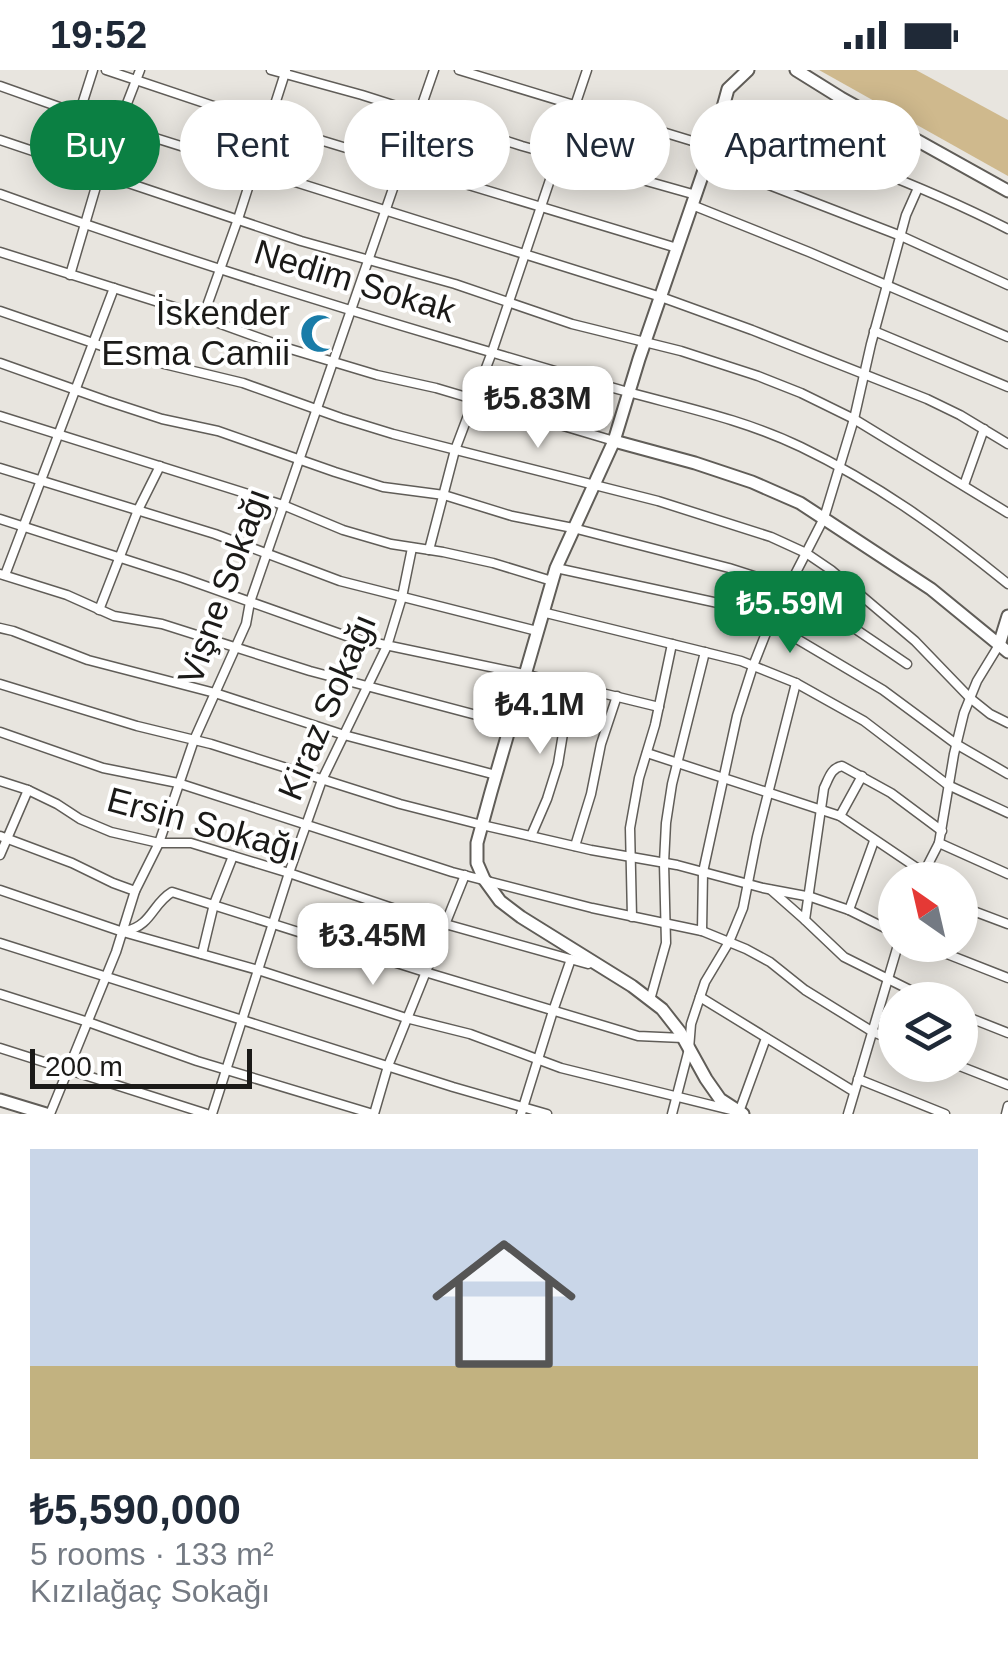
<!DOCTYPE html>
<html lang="en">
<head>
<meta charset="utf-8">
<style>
	body { margin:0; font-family:Arial,sans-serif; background:#f6f6f7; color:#1f2937; height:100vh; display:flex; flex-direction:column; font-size:38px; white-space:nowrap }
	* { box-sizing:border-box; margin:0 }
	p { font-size:32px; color:#747a83 }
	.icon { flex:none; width:55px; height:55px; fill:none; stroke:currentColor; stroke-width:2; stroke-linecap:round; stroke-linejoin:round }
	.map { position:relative; height:1044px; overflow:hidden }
	.drawer { display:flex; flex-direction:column; background:#fff; flex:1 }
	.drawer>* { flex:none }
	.hud { position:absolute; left:30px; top:30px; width:950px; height:90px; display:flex; gap:20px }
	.needle { width:65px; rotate:326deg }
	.controls { position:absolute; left:878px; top:792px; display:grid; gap:20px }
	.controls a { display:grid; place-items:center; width:100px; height:100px; border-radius:50%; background:#fff; box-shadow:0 5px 25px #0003; font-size:50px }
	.scale { position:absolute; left:30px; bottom:25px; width:222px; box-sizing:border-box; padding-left:10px; border:5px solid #1b1a18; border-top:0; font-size:28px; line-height:35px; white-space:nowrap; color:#1b1a18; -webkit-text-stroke:8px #fff; paint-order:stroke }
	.price { position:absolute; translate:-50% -85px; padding:0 22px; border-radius:20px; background:#fff; color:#222; font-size:32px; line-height:65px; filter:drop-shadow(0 2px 5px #0008) }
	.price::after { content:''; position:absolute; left:50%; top:60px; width:30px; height:22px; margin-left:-15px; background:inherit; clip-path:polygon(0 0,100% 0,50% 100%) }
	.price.active { background:#0b8043; color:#fff }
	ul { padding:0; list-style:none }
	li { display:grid; align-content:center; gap:20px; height:530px; padding:0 30px }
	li+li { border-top:2px solid #e0e1e3 }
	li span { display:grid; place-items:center; height:310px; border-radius:0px; color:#555 }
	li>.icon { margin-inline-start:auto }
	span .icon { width:180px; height:180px; fill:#fffc; stroke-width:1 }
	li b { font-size:42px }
	.pill { padding:0 35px; border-radius:45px; background:#fff; box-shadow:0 5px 25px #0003; font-size:35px; line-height:90px }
	.pill.active { background:#0b8043; color:#fff }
	.status { display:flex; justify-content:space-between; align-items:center; height:70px; padding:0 50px; background:#fff; direction:ltr }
	.status svg { height:28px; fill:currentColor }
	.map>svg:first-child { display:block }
</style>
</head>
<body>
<div class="status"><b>19:52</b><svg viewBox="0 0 49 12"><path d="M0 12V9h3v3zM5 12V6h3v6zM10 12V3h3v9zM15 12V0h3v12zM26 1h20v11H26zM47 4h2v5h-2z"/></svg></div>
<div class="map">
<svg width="1008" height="1044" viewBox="0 0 1008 1044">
	<rect width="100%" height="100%" fill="#e8e5df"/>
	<polygon fill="#cfb98d" points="819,0 916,0 1008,50 1008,106"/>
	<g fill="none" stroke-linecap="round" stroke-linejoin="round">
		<defs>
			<g id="street">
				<polyline points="106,0 267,54 677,178"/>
				<polyline points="271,0 362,25 522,76 696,125"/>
				<polyline points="459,0 712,77"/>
				<polyline points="0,16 79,44 661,227 752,260 927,329 960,345 1008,374"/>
				<polyline points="79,44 93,0"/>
				<path d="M721,46c98,32 195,66 287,113"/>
				<polyline points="0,70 301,171 455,214 572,254 681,281 758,306 801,323 854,349 1008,443"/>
				<polyline points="707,91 901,166 1008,215"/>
				<path d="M0,124c149,54 301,102 453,147 58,17 117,35 175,51 59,16 117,28 173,55 75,36 142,84 207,137"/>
				<polyline points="692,135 809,182 1008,267"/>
				<polyline points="0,182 174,237 287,278 377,305 436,318 614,371"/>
				<polyline points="70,205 100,103 140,0"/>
				<polyline points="0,241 131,286 243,313 341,348 393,364 658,431 771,467 806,483 831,500 915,571 970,628 990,644 1008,653"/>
				<polyline points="203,247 238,149 286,0"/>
				<polyline points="874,261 1008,317"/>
				<polyline points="0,293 107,331 162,349 218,361 335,402 383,417 444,425 512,446 573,458 729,498 788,517 817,533 907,594"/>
				<polyline points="0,346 283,435 343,460 391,474 443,482 493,493 552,511"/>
				<polyline points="0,398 215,464 340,511 537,561"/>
				<polyline points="964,415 984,359"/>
				<polyline points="0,449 183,508 352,568 524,604 659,637"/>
				<polyline points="429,480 455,380 492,282 587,0"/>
				<polyline points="556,498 718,533 770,553 883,620 956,674 1008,704"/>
				<polyline points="0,504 67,525 114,546 162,554 310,601 510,654"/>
				<polyline points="5,505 114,218"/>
				<polyline points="99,540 138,440 160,396"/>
				<polyline points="542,542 741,591 796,613 864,651 948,715 1008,743"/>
				<polyline points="0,558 13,561 88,590 215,623 344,665 496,705"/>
				<polyline points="0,614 137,656 211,674 400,734 482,755 591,780 677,795 763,818 811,827 849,840 895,863"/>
				<polyline points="0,662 103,698 178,713 452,802 592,838 702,861 746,879 770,892 805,920 873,962 895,971"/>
				<polyline points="647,683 840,746 923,802"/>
				<polyline points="0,711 28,720 0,785"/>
				<polyline points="28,720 57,734 80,749 111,762 159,773 191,773 289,803 413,845 588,894"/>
				<polyline points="840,746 862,706"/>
				<polyline points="0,766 72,793 113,813 135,821"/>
				<polyline points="531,766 547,729 558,694 571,615"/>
				<polyline points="939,773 1008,804"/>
				<polyline points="575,776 591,724 601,674 617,626"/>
				<polyline points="920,810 939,773 954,684 964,643 977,611 999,575"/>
				<polyline points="0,820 123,862 258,900 406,948 470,964 561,998 739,1042 766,968"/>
				<polyline points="771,820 805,850"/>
				<polyline points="960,836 1008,854"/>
				<polyline points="849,840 874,771"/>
				<polyline points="632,847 630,758 639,708 655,655 672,574"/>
				<path d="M126,861c26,-6 26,-27 46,-39l253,80 213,64 45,2"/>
				<polyline points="702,861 703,802 737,646 753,596 770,553 824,448 854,349 871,274 906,145 918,118"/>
				<polyline points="0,873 453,1017 547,1044"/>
				<polyline points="924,875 1008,908"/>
				<polyline points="202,884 214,834 233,786"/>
				<polyline points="0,924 88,952 197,991 373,1044"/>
				<polyline points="700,927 853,1021"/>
				<polyline points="650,930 666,873 664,793 666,753 672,714 705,582"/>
				<path d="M930,930l-86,-43 -39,-37 19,-132c5,-10 7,-20 18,-22l49,27 51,38"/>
				<polyline points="960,944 1008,963"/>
				<polyline points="0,978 207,1044"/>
				<polyline points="957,995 1008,1015"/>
				<polyline points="858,1009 945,1044"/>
				<polyline points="50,1044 116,882 135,821 159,773 194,670 246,554 250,532 434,0"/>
				<polyline points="212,1044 289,803 322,710 387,576 402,527 412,478"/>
				<polyline points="374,1044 388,996 465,805"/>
				<polyline points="521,1044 553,941 571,889"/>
				<polyline points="672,1044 689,979 691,954 705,912 729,872 743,838 757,767 796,613"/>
				<polyline points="848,1044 898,875"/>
				<polyline points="1006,1044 1008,1036"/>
			</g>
			<g id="secondary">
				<polyline points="796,0 841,28 1008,121"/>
				<polyline points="614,371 695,393 752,412 800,433 931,519 1008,582"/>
				<polyline points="999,575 1008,546"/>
				<polyline points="0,1030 46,1044"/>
				<polyline points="743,1044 720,1029 706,1009 680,962 662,939 632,916 521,847 500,831 484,809 477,793 477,773 491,722 556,498 614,371 639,289 712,77 728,19 748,0"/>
			</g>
		</defs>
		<use href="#street" stroke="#605d58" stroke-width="11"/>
		<use href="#secondary" stroke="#605d58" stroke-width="15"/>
		<use href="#street" stroke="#fff" stroke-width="8"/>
		<use href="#secondary" stroke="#fff" stroke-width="11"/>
	</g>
	<defs>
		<symbol id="mosque-bare" viewBox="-9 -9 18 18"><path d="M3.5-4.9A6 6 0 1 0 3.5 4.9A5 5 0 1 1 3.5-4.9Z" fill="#197ca8" stroke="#fff" stroke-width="2.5" paint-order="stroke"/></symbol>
	</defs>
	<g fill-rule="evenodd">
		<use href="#mosque-bare" x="292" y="236" width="55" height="55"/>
	</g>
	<g text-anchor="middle" stroke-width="8" stroke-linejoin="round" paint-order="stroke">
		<g font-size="35" fill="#1b1a18" stroke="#fff">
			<text transform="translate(355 211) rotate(17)" y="12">Nedim Sokak</text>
			<text transform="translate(224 516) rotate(-70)" y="12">Vişne Sokağı</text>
			<text transform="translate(327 637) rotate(-67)" y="12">Kiraz Sokağı</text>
			<text transform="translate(204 754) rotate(15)" y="12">Ersin Sokağı</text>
		</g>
		<g font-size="35" fill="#1b1a18" stroke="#fff" text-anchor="end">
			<text x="290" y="255">İskender<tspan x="290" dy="40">Esma Camii</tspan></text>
		</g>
	</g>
</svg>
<div class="controls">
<a><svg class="needle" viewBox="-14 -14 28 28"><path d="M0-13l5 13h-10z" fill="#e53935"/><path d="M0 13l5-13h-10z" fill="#747a83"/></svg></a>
<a><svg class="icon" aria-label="layers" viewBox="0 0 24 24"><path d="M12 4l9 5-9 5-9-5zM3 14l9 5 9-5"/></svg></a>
</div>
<div class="scale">200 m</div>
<b class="price" style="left:538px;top:381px">₺5.83M</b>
<b class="price active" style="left:790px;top:586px">₺5.59M</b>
<b class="price" style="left:540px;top:687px">₺4.1M</b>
<b class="price" style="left:373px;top:918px">₺3.45M</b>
<div class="hud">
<a class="pill active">Buy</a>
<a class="pill">Rent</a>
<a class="pill">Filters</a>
<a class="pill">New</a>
<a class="pill">Apartment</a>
</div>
</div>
<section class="drawer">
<ul>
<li><span style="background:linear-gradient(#c9d6e8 70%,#c2b280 0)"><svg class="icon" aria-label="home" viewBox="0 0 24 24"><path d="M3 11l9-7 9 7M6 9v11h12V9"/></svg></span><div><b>₺5,590,000</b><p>5 rooms · 133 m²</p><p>Kızılağaç Sokağı</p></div></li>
</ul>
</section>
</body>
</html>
